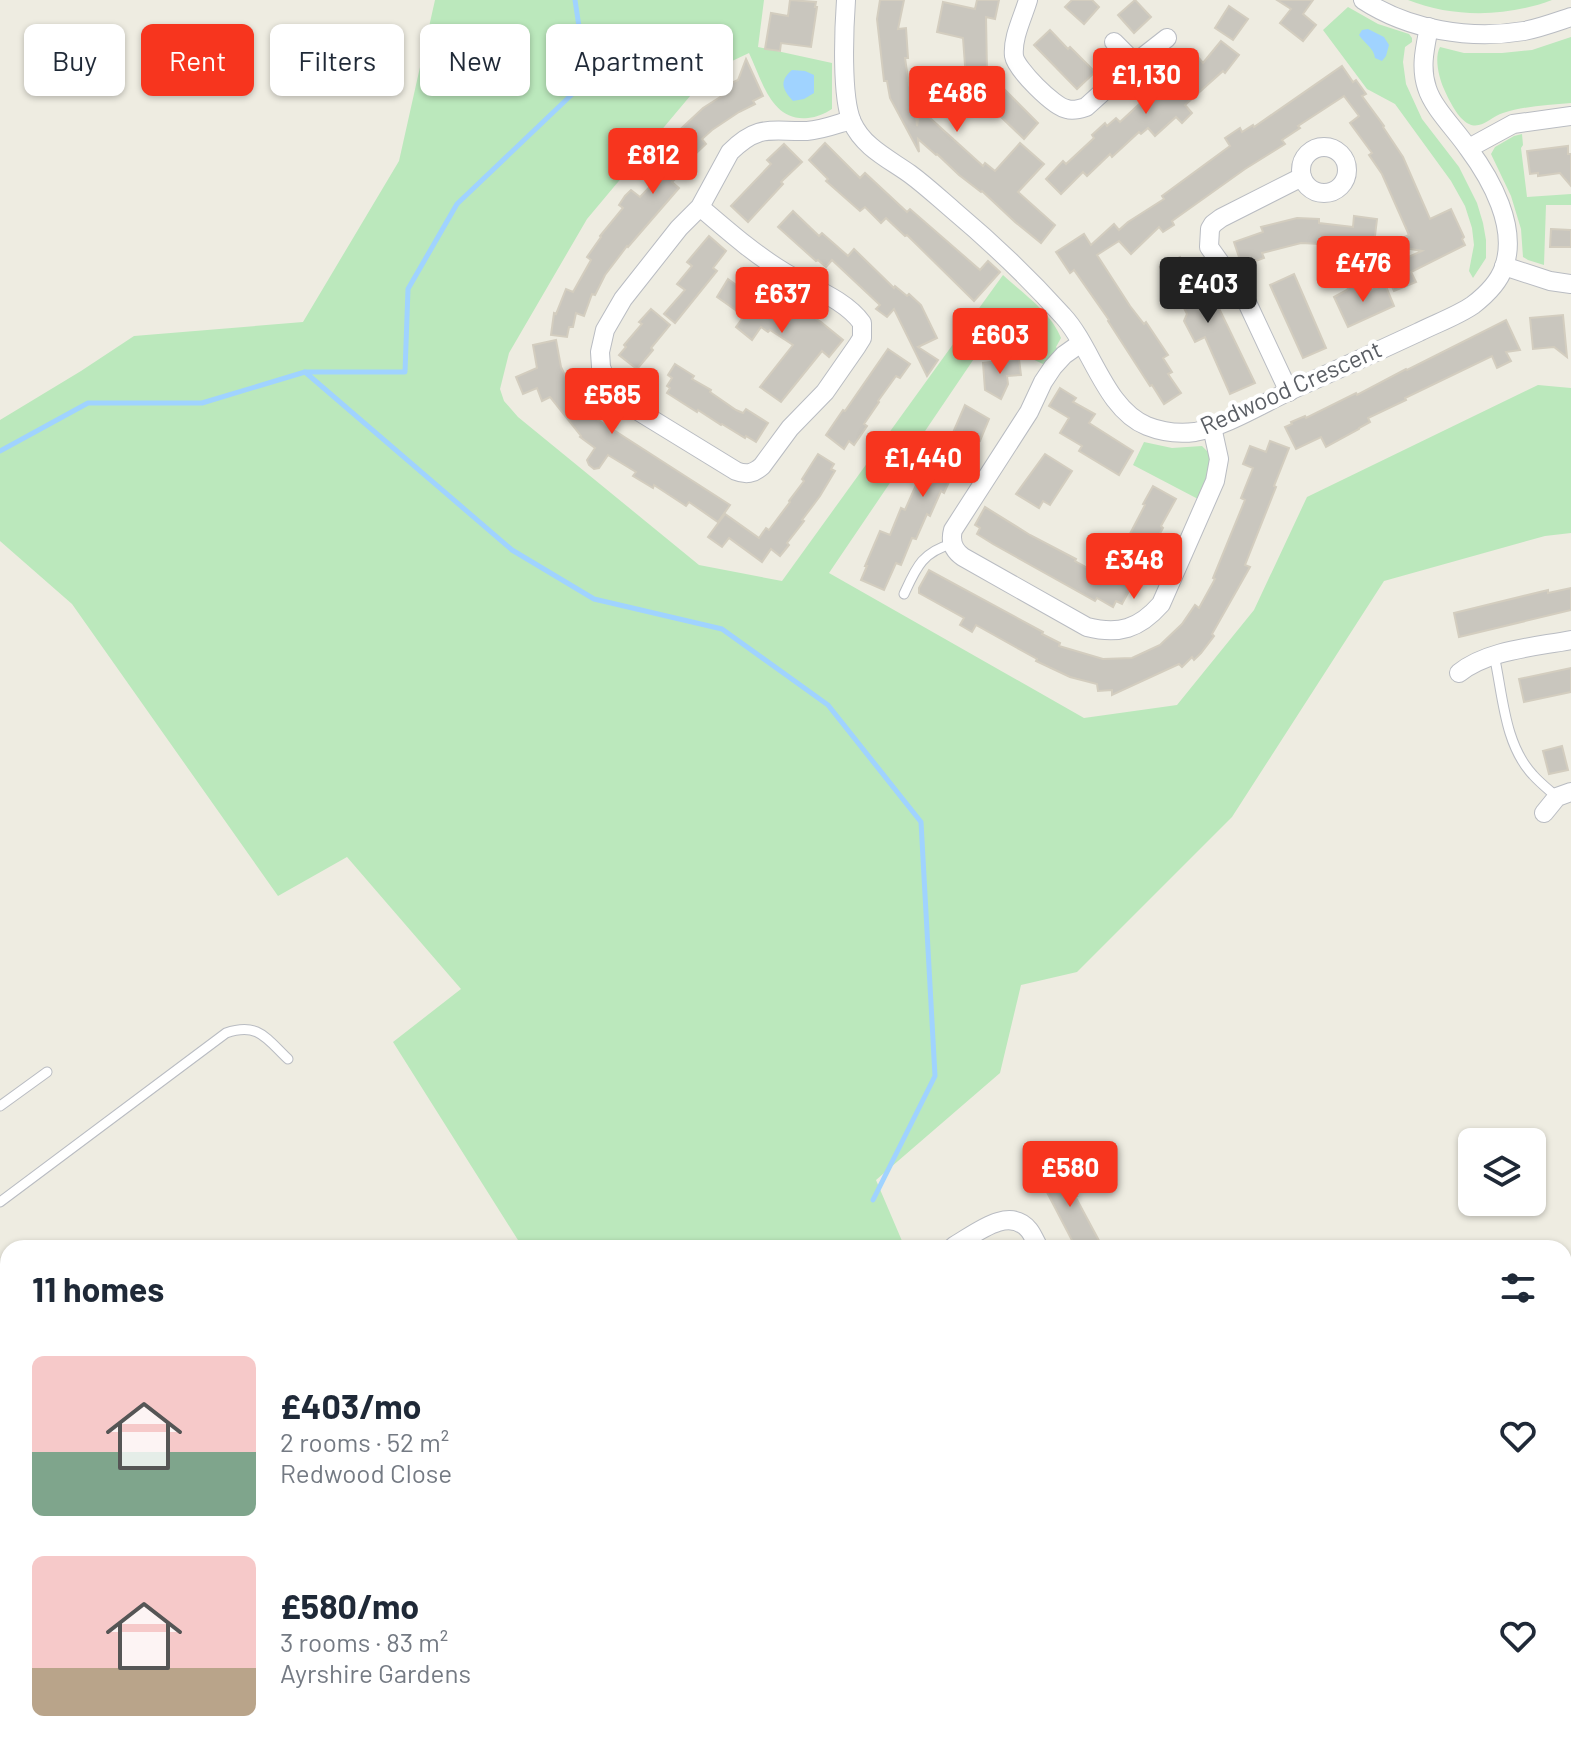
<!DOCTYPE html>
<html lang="en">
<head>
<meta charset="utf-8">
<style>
	body { margin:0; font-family:Barlow,sans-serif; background:#f6f6f7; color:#1f2937; height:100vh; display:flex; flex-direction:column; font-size:30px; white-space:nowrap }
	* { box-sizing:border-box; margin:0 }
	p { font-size:26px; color:#747a83 }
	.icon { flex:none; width:44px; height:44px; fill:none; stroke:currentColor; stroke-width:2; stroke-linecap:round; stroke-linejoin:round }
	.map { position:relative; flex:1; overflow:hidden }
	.sheet { position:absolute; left:0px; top:1240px; width:1572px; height:512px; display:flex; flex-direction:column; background:#fff; border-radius:24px 24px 0 0; box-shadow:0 2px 6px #0004 }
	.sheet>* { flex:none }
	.banner { position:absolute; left:24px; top:24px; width:800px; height:72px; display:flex; gap:16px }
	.buttons { position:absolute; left:1458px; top:1128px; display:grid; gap:16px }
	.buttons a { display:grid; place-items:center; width:88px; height:88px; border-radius:12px; background:#fff; box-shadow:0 2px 6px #0004; font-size:40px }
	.price { position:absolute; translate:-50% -68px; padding:0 18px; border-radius:8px; background:#f7351e; color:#fff; font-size:26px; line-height:52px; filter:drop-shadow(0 2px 4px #0008) }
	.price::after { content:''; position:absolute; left:50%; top:48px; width:24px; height:18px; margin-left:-12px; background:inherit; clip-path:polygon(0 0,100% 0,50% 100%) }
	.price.current { background:#222; color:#fff }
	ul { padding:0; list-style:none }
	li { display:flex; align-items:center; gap:24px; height:200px; padding:0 32px }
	li span { display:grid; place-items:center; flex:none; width:224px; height:160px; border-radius:12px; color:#555 }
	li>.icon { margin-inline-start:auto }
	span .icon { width:96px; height:96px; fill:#fffc; stroke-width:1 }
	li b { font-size:34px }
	h2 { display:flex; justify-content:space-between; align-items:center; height:96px; padding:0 32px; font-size:34px }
	.chip { padding:0 28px; border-radius:12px; background:#fff; box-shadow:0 2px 6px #0004; font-size:28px; line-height:72px }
	.chip.current { background:#f7351e; color:#fff }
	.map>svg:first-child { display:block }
</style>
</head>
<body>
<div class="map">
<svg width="1571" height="1752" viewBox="0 0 1571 1752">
	<rect width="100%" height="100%" fill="#eeece1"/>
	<g fill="#bbe8bc">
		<path d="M435,0h329l-6,47 74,16v46c-8,5 -15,8 -24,9 -37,4 -46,-38 -59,-65l-38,18 -124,148 -78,134 -9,36 4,12 14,16 181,148 83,16 221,-306c19,18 48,37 58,63l-5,9 3,4 -14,14 -57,-27 -159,235 255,145 93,-13 77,-95 53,-113 231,-112 33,3v145l-26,3 -161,45 -152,236 -155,155 -56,13 -21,88 -124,107 29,68h-382l-130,-206 68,-53 -114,-132 -69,39 -206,-292 -72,-63v-121l81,-49 53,-35 169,-14 96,-161z"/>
		<path d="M1408,0h144c-45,17 -99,18 -144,0z"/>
		<polygon points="1348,7 1378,24 1409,34 1412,38 1412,42 1405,47 1403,62 1406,84 1422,119 1459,167 1477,203 1483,223 1486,240 1486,258 1473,278 1469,271 1474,245 1472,228 1465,206 1451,181 1395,104 1367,89 1323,30"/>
		<path d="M1571,37v66c-23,2 -46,3 -68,10 -11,3 -22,17 -34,11 -11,-5 -20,-24 -25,-35 -5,-11 -10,-31 -4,-42l24,6h38l30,-3z"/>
		<polygon points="1522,134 1523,145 1521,148 1527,197 1571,194 1571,205 1546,205 1544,265 1528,260 1523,257 1521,229 1511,196 1491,154 1495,147 1514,136"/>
		<polygon points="1144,442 1172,448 1202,446 1207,451 1210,449 1211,468 1198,499 1133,465"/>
		<polygon points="313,1744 907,1744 898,1752 297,1752"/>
	</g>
	<g fill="#a0d3ff">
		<path d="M1368,29l16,8 5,8 -3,11 -4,5 -7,-3c-1,-10 -11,-15 -16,-23l3,-5z"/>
		<path d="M792,70l13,1 9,4v18l-10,6 -11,2c-11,-12 -14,-20 -1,-31z"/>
	</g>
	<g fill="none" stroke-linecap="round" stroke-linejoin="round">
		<g stroke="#a0d3ff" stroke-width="5">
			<polyline points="575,0 587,80 457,204 408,289 405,372 305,372 512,550 594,599 722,629 828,705 921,822 935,1076 873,1200"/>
			<polyline points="0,451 88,403 202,403 305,372"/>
		</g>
	</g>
	<g fill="#c9c6be" stroke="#d3cdbf" stroke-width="2">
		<polygon points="790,0 816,2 815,7 817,7 811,47 781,43 780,51 765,49 771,13 788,16"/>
		<polygon points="880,0 904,0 898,29 906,28 908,58 905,58 909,85 914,95 917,126 920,109 983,166 985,163 995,171 1020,143 1044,164 1018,192 1055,225 1041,243 1015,222 982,191 981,192 959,175 937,154 936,155 918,139 919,152 890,98 887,81 884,81 877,19"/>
		<polygon points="977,0 999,0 995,19 986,17 987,72 1038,123 1024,139 974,91 966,99 956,88 966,79 963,38 937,32 943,2 975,9"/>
		<polygon points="1072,0 1092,0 1099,7 1084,24 1065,7"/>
		<polygon points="1135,0 1151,17 1134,33 1118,15"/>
		<polygon points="1277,0 1313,0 1303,14 1316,25 1303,41 1280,23 1291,9"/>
		<polygon points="1229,6 1248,19 1233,40 1215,28"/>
		<polygon points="1050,30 1068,49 1070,47 1095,72 1077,89 1034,45"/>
		<polygon points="1221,41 1239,55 1225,73 1223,71 1185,105 1192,113 1182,123 1176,117 1155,136 1148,128 1141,134 1139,132 1112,157 1110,154 1087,176 1083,172 1061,194 1046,179 1063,161 1066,164 1094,138 1092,135 1105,123 1107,126 1116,118 1120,122 1163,82 1165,85 1173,80 1198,57 1203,63"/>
		<polygon points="746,59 763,96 753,101 755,104 739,112 712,130 702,139 706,144 691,158 693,161 672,182 679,188 628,247 627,246 605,275 595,295 592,294 584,316 576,313 573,327 569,327 567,337 551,335 554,313 556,314 566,289 573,292 591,260 587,257 601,237 600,236 623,208 619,205 625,196 631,190 640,197 667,169 660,162 665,157 660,152 664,148 664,138 671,138 703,108 728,92 725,86 738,80"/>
		<polygon points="1342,66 1353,82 1356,80 1366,94 1362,96 1384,126 1383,127 1403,157 1430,219 1451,209 1464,237 1462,239 1465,245 1411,272 1416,282 1394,291 1383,268 1422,251 1405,248 1400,239 1409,235 1382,174 1369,155 1372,153 1350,123 1359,116 1344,96 1298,126 1300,128 1282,140 1285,144 1245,169 1172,221 1174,225 1163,232 1159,227 1131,254 1119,241 1097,255 1130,306 1144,324 1146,322 1168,355 1163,358 1172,372 1168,374 1181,393 1164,404 1152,385 1150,386 1108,321 1109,320 1074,270 1070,273 1056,252 1084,234 1091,245 1114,224 1119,230 1128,222 1164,199 1162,196 1230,146 1225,138 1240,128 1242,132 1253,125 1254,127"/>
		<polygon points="825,143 860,178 865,173 907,212 910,209 980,270 988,261 1000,272 974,301 907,235 905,236 886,218 881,223 865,207 860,211 826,181 828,179 809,160"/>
		<polygon points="784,144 802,162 781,182 783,184 748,222 731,206 771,164 767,160"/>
		<polygon points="1568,146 1568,154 1571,154 1571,186 1560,173 1538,176 1538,173 1530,174 1527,151"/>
		<polygon points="793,211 819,236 822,233 848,256 854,249 894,288 895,286 907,296 909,294 921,305 937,338 918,347 938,360 927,376 894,309 887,317 876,309 880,305 832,260 826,267 818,260 816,261 778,227"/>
		<polygon points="1354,216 1377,219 1374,244 1345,239 1344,248 1321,245 1321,244 1301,243 1262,253 1264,258 1242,266 1234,242 1263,232 1261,227 1297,218 1319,219 1319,223 1353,227"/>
		<polygon points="1551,229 1571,230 1571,247 1550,247"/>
		<polygon points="709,236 726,251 713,268 717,271 675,323 664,314 685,290 677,284 692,266 687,262"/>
		<polygon points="1180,257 1184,266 1188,265 1196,281 1200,279 1212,304 1216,302 1255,383 1230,394 1205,337 1195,342 1184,321 1187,314 1173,286 1170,288 1160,267"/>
		<polygon points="1294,274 1326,348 1303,358 1270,285"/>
		<polygon points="728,279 739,287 742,284 770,304 773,299 788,311 793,304 821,322 843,340 829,357 822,351 781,402 760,387 793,345 770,330 768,332 761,327 752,340 736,327 744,316 717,297"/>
		<polygon points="1385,284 1394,306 1348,327 1334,297 1347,290 1350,285 1365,293"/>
		<polygon points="651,309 670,325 651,348 653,350 637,369 619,355 626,347 624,345 642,324 639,322"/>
		<polygon points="1563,315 1567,357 1554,347 1533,349 1530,318"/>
		<polygon points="1506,320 1520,350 1506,352 1511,361 1497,368 1492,356 1405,398 1406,400 1368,418 1370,422 1359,428 1359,429 1326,447 1321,437 1296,449 1285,427 1292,424 1291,422 1305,416 1306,418 1356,393 1357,395 1406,369 1407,370"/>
		<polygon points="556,340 561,367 570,386 595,418 730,505 718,522 689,502 686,506 654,485 653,488 633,476 636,472 608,455 599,468 594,469 589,465 587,460 595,448 580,437 581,436 550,397 542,401 537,388 523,394 516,377 537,368 533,345"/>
		<polygon points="888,349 910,364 900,378 896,376 878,401 879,402 864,424 867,426 854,445 849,441 844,449 826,435 843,410 845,411"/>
		<polygon points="1019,359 1021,375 1007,376 1008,384 1001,399 985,390 983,363"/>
		<polygon points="675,364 694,376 692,379 711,390 710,392 736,410 743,413 746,409 768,423 756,442 746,436 745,438 722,424 721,425 698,410 697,412 667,393 670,388 667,386 672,378 668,375"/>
		<polygon points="1060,388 1076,398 1073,402 1095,414 1089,423 1133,451 1119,475 1079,451 1082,446 1060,433 1069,418 1049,406"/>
		<polygon points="965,405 989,419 980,441 975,439 963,464 958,462 944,493 941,491 930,516 927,514 916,539 912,538 901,565 896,563 884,590 861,580 867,566 865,566 880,531 890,535 901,508 905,510 916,485 919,486 937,446 940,447 943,439 949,442"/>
		<polygon points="1270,441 1289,448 1274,486 1276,487 1245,565 1250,567 1212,634 1214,636 1201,653 1194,660 1192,657 1182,667 1179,664 1112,695 1112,690 1098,691 1097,684 1070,677 1036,661 1037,659 976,625 972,632 960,625 964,618 919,593 919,588 929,570 1043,632 1042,634 1060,643 1059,646 1103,659 1132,658 1160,645 1182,624 1195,605 1199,608 1215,579 1213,578 1245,500 1241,498 1253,468 1243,464 1250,446 1266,452"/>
		<polygon points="818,454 834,464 831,469 835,471 820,496 802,520 804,521 787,543 789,545 780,556 771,549 762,562 729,538 722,547 708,537 725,514 759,538 766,528 769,530 790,502 789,501 804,481 802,479"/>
		<polygon points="1045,454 1072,471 1050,505 1043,501 1039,508 1016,494"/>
		<polygon points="1153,486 1176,499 1161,526 1163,528 1122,604 1116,601 1113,607 1097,598 1095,601 993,544 977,534 980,528 975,525 985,507 1030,535 1076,559 1075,561 1111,581 1125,556 1120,553 1145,505 1143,504"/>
		<polygon points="1571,588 1571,610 1459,637 1454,613 1548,590 1548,593"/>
		<polygon points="1571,668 1571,692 1524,702 1519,679"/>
		<polygon points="1562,746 1568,770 1549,774 1543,751"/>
		<polygon points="1060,1166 1077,1196 1075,1196 1103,1248 1076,1248 1039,1177"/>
	</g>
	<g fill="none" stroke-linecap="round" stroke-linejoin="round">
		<defs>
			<g id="service">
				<path d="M904,594c12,-26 18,-42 48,-50"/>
				<path d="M1494,655c9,40 10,89 39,120 7,8 16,15 24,22"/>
				<polyline points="0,1106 47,1072"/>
				<path d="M0,1202l226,-169c32,-11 40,5 62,26"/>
				<polyline points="1564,1714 1571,1709"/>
			</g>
			<g id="minor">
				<path d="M846,0c-2,28 -5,97 6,122 11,25 37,37 58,52 15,11 29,24 43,36 38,32 76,68 110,106 29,31 42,93 84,110 15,6 32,8 48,6 32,-6 70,-30 101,-44 41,-18 82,-37 123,-56 18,-9 38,-16 54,-27 13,-10 26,-23 31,-38 14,-40 -13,-88 -36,-119 -12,-18 -35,-40 -41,-60 -7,-21 -2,-40 2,-61"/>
				<path d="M1028,0c-5,17 -16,38 -14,56 2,13 40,51 53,53 6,2 13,0 19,-2l49,-44 32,-25"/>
				<path d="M1363,0c46,30 107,40 161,31 16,-3 32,-9 47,-14"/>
				<polyline points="1114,42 1135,63"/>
				<circle cx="1324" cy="170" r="23"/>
				<polyline points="1469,148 1513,124 1571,116"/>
				<path d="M700,207c27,23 54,47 84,65 25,15 61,27 78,51v15l-5,8 -32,46 -35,36 -28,38c-9,8 -16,9 -26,5l-106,-65 -20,-15 -9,-24 -1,-15 5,-22 18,-31 56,-71 21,-21 30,-55c29,-29 42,-20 77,-21 15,-1 30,-7 44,-11"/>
				<polyline points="1504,266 1550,281 1571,284"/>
				<path d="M1081,343l-17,12 -11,12 -10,15 -14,30 -76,118c-3,11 0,20 10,27l124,70c32,8 52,2 74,-23l54,-123 4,-22 -7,-32"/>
				<polyline points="1289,392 1244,296 1209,247 1210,229 1213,224 1221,218 1302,177"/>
				<path d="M1459,673c28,-23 76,-26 112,-33"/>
				<polyline points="1544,813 1557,797 1571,792"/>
				<path d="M954,1246c21,-12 55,-41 75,-16 4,5 7,13 10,18"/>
				<polyline points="1564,1536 1571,1532"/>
				<polyline points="1534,1744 1553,1752"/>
			</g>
			<g id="tertiary">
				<polyline points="1564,1500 1571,1497"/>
				<polyline points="1347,1744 1351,1752"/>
				<polyline points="1099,1752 1109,1744"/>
			</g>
		</defs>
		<use href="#service" stroke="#b9bcc2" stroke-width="11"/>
		<use href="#minor" stroke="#b9bcc2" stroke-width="20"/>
		<use href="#tertiary" stroke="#b9bcc2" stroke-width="24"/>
		<use href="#service" stroke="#fff" stroke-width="9"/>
		<use href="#minor" stroke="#fff" stroke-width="18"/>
		<use href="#tertiary" stroke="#fff" stroke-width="22"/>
	</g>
	<g text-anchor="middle" stroke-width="8" stroke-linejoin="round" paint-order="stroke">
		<g font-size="24" fill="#5a5e64" stroke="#fff">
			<text transform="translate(1291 388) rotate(-24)" y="8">Redwood Crescent</text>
		</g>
	</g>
</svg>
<div class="buttons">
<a><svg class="icon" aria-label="layers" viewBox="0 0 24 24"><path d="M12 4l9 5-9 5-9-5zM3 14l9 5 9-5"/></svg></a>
</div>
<b class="price" style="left:1146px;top:116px">£1,130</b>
<b class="price" style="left:957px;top:134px">£486</b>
<b class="price" style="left:653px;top:196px">£812</b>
<b class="price" style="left:1363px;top:304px">£476</b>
<b class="price current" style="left:1208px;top:325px">£403</b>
<b class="price" style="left:782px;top:335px">£637</b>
<b class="price" style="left:1000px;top:376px">£603</b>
<b class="price" style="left:612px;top:436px">£585</b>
<b class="price" style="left:923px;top:499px">£1,440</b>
<b class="price" style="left:1134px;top:601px">£348</b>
<b class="price" style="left:1070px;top:1209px">£580</b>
<div class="banner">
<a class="chip">Buy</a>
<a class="chip current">Rent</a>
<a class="chip">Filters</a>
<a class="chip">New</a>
<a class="chip">Apartment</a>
</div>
<section class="sheet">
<h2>11 homes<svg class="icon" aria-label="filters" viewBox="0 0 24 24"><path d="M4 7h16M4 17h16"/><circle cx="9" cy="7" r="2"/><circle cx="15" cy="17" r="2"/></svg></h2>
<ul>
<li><span style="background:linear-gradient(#f6c9c9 60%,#7fa58c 0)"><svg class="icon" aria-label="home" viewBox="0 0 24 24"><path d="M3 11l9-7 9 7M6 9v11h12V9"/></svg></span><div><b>£403/mo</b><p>2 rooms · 52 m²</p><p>Redwood Close</p></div><svg class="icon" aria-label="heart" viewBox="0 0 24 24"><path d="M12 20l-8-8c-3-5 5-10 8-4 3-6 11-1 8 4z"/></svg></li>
<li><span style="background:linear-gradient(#f6c9c9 70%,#b9a48a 0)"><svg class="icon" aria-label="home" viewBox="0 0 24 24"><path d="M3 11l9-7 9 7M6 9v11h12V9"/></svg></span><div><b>£580/mo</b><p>3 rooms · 83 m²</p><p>Ayrshire Gardens</p></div><svg class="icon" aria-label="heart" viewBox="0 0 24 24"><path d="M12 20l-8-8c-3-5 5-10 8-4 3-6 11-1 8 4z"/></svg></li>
</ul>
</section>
</div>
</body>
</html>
